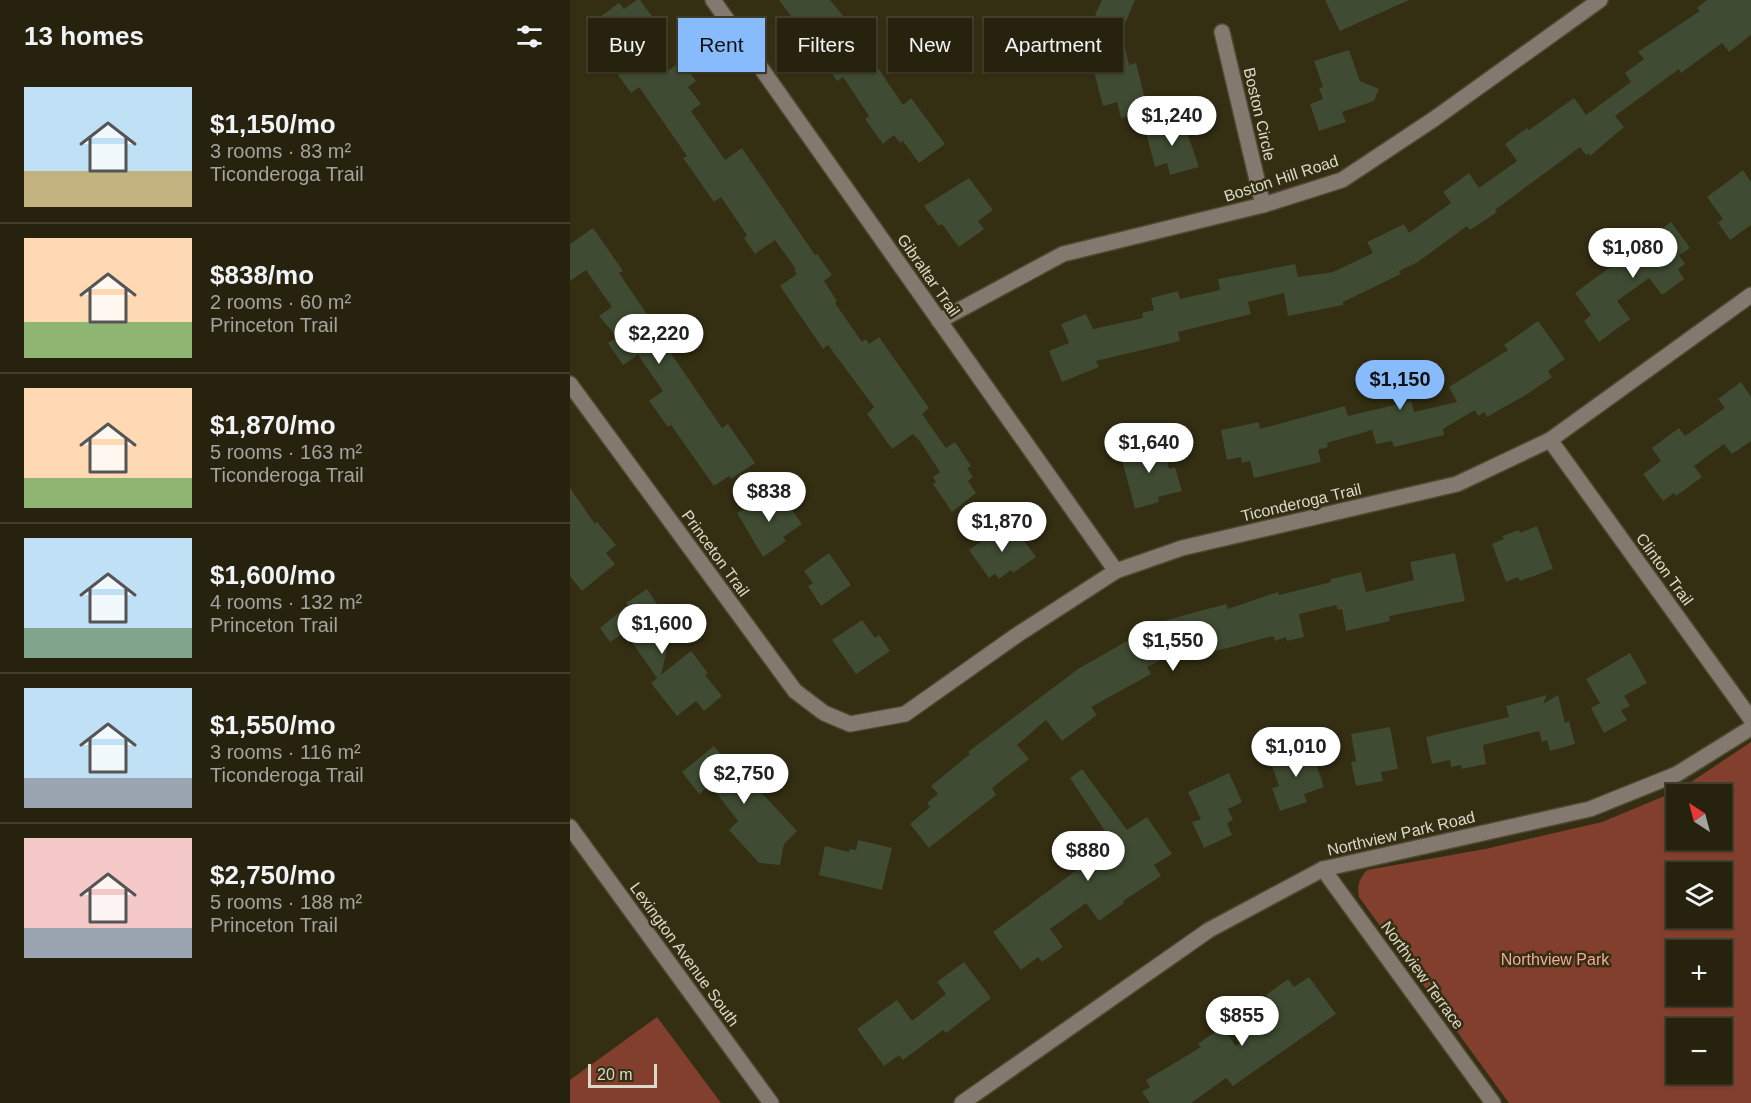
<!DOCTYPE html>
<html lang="en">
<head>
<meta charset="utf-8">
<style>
	body { margin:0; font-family:Helvetica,sans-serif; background:#332f1c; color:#f1f3f6; height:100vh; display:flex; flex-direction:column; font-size:22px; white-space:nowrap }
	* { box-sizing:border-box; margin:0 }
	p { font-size:20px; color:#a4a49e }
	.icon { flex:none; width:33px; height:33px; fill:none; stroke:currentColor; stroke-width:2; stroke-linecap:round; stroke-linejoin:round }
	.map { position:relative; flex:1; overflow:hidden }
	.sheet { display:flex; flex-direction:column; background:#27220e; width:570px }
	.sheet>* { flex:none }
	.hud { position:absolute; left:18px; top:18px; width:570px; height:54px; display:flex; gap:12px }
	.needle { width:39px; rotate:324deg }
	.controls { position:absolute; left:1096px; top:784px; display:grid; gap:12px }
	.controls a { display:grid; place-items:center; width:66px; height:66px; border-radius:0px; background:#27220e; box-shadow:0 2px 4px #0004,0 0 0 2px #433f2e; font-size:30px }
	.scale { position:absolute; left:18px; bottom:15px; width:69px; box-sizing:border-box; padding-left:6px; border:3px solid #dcd9c9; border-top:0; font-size:16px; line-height:21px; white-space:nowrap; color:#dcd9c9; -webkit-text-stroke:4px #342e13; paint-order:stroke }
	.price { position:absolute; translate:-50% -51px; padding:0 14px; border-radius:21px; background:#fff; color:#222; font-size:20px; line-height:39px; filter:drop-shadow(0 2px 3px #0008) }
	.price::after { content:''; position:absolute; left:50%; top:36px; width:18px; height:14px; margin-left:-9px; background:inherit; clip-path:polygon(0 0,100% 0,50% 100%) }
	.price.on { background:#88bbfc; color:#111 }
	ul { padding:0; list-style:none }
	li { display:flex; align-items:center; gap:18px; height:150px; padding:0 24px }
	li+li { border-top:2px solid #433f2e }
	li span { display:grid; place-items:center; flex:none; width:168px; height:120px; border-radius:0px; color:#555 }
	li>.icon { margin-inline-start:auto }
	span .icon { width:72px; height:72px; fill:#fffc; stroke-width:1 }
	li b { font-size:26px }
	h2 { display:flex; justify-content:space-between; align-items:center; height:72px; padding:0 24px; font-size:26px }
	.chip { padding:0 21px; border-radius:0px; background:#27220e; box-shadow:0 2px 4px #0004,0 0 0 2px #433f2e; font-size:21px; line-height:54px }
	.chip.on { background:#88bbfc; color:#111 }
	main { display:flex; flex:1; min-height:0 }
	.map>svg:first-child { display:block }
</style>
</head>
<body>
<main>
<section class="sheet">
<h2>13 homes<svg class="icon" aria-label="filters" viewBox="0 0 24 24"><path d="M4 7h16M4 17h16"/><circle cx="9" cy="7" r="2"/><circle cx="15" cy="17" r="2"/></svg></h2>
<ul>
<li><span style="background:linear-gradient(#bfe0f5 70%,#c2b280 0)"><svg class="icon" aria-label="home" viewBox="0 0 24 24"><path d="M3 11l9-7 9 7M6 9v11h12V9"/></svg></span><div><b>$1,150/mo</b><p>3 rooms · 83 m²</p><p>Ticonderoga Trail</p></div></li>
<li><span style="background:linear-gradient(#ffd9b3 70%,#8fb573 0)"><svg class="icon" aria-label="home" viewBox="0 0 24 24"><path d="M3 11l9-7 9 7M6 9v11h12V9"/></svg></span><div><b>$838/mo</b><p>2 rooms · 60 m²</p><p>Princeton Trail</p></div></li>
<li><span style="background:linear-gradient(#ffd9b3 75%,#8fb573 0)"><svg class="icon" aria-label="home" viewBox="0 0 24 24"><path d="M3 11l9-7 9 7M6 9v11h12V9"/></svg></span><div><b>$1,870/mo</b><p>5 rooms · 163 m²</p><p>Ticonderoga Trail</p></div></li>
<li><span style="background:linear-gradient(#bfe0f5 75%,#7fa58c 0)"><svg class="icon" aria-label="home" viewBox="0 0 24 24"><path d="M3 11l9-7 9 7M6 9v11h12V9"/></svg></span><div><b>$1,600/mo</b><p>4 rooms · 132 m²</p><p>Princeton Trail</p></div></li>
<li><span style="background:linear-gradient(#bfe0f5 75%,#9aa5b1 0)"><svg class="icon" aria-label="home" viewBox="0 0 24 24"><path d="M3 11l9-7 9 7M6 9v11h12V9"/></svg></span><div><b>$1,550/mo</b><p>3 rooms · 116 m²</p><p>Ticonderoga Trail</p></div></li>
<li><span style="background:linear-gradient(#f6c9c9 75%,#9aa5b1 0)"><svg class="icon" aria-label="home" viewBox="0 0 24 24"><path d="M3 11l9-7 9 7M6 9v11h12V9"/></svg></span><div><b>$2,750/mo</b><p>5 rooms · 188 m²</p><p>Princeton Trail</p></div></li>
</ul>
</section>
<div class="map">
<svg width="1181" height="1103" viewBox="0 0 1181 1103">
	<rect width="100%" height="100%" fill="#342e13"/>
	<g fill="#823f2e" fill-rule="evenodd">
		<path d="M1181,742v361h-242l-150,-206c-2,-12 0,-18 8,-27l118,-21 117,-27 77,-32zM1107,795h45v45h-45zM1107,873h45v45h-45zM1107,951h45v45h-45zM1107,1029h45v45h-45z"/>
		<polygon points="87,1017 151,1103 0,1103 0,1080"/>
	</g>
	<g fill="#3f4b32">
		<polygon points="67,0 70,0 84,19 70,29 77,39 74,41 96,72 112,61 126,81 118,87 131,104 121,111 155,160 172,148 245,255 247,254 262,275 254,281 267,301 265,303 292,342 296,339 299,344 309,337 359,408 352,414 376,448 385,442 401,466 397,468 403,477 398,481 406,493 382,512 363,484 366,482 363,477 370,472 349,440 343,434 322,449 297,414 304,407 258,345 253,349 210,286 227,274 224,270 226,269 205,240 185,254 174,238 177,235 151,197 144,202 113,158 117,156 69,87 61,93 30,50 39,44 23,22 49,3 54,9"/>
		<polygon points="209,0 260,0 273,16 262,25 283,56 295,49 333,105 341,98 375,144 349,163 333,141 330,143 324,135 313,144 295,119 299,116 273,77 267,81 245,48"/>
		<polygon points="532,0 565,0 553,28 525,15"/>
		<polygon points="755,0 839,0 770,31"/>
		<polygon points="1137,0 1181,0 1181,35 1159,52 1152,43 1111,73 1109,69 1045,116 1054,127 1020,156 1019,153 1016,155 1010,147 925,210 927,212 900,230 897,226 848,262 829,271 831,274 773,302 773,305 718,316 714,293 678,302 681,314 608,332 610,341 526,361 529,367 492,382 479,351 499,343 491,324 516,314 523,329 573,318 572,313 584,310 581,298 608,291 610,299 650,290 648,279 725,264 728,277 763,272 803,253 797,242 834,224 839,233 881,203 873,192 899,173 909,188 947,161 935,144 957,128 959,130 1004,98 1016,115 1061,82 1055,73 1074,59 1068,52 1130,11 1127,8"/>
		<polygon points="554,43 559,65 566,63 578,111 551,118 547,102 533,106 519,52"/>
		<polygon points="779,50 790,81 809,89 804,101 772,112 776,122 749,131 740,104 753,99 749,88 753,87 744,61"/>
		<polygon points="612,118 629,167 600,175 597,163 585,167 575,129"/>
		<polygon points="1173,170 1181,182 1181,225 1160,240 1148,223 1153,219 1137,197"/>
		<polygon points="399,178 423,210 408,221 414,229 389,247 372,224 369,226 354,206"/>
		<polygon points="1101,222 1120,248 1109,255 1115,264 1108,269 1114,279 1092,295 1079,278 1047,301 1060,319 1029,342 1014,321 1021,315 1005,293"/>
		<polygon points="23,228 53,271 49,273 89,332 87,333 152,428 158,424 185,463 161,479 159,476 144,486 101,425 98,427 79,401 93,391 68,355 53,365 38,343 47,337 29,316 42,307 16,270 0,281 0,244"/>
		<polygon points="968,321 995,359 978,371 982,377 959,393 917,417 915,412 908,416 905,410 873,429 874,435 824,447 822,441 806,444 802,430 757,443 758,447 748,450 751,462 684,478 680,461 672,463 671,457 657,460 651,430 689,422 690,429 775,406 778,416 841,401 844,412 887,402 879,387 938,350 934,345"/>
		<polygon points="1171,382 1181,397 1181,441 1162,454 1154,444 1124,466 1132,477 1106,496 1104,493 1093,501 1073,474 1091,461 1082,448 1109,428 1115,436 1155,408 1148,399"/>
		<polygon points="592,441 599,469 605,467 612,491 588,497 589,502 565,509 550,452"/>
		<polygon points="0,488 25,524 27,522 46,545 36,553 45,564 12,591 0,576"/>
		<polygon points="211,494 232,524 213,537 216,541 193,557 167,513 186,501 190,508"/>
		<polygon points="437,523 446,536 449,534 466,557 443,573 441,570 429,579 425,574 419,578 399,550"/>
		<polygon points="967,526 983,569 950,581 948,577 936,582 922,544 934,539 932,536 949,530 950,533"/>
		<polygon points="259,553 281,585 251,606 238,586 243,583 234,571"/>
		<polygon points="885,553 895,601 819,616 820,621 776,631 772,609 768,610 766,605 729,614 734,637 717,641 716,637 705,641 703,636 646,651 644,641 626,646 625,641 584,652 589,661 577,667 581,674 521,707 527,715 492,741 476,720 447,745 459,759 422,788 426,795 359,848 340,824 360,807 357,803 368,794 361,786 400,754 398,752 508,669 557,641 561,648 595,629 593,621 656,604 658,609 708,592 709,595 761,582 761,579 791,572 796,592 844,580 840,562"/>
		<polygon points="77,589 102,627 91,675 121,651 138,673 135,675 152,696 134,711 126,701 107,716 81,683 87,678 55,632 40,642 30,628 58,605 56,603"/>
		<polygon points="292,620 305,638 309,635 320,651 286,674 262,640"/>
		<polygon points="1060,653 1077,683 1054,696 1060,706 1051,710 1057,720 1034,733 1021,708 1030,703 1016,679"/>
		<polygon points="977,695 973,704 988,695 995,723 999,721 1005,744 980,751 977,740 972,742 969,731 913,745 916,764 892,769 891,765 881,767 880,760 862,764 856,737 939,717 936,706"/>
		<polygon points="820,727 828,769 811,772 813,781 786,786 781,762 786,761 781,734"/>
		<polygon points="144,746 159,765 171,755 188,777 182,782 227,831 214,844 210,865 189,863 159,830 168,821 140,785 129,794 112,772"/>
		<polygon points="740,746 754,787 734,794 737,802 710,811 702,788 709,786 700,760"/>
		<polygon points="512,769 557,830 577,817 602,854 584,865 591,876 553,901 554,903 529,921 516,903 480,929 493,947 472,962 468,957 451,970 423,932 543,843 500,778"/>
		<polygon points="659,773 672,802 658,809 663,820 657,823 662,835 634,848 622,822 631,819 618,792"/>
		<polygon points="288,840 322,848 312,890 249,875 255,846 279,852 280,849 286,850"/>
		<polygon points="394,962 421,998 376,1033 373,1030 333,1060 329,1055 314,1066 287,1029 327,1000 342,1021 376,994 367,982"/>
		<polygon points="739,977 766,1014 663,1086 656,1078 621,1103 580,1103 572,1092 580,1087 576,1080 631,1047 628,1044 652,1027 666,1046 708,1012 696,995 718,979 724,987"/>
	</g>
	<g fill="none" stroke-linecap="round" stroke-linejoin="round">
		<defs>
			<g id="minor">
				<polyline points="143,0 546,571"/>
				<polyline points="652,32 693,205"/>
				<polyline points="369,321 493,254 693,205 772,180 864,119 1030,0"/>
				<polyline points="0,384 225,691 254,713 280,724 335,714 447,635 546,571 612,548 887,484 980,440 1181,295"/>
				<polyline points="980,440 1181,719"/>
				<polyline points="0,827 201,1103"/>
				<polyline points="753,869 923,1103"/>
				<polyline points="392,1103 639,930 753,869 1020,809 1107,774 1181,728"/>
			</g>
		</defs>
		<use href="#minor" stroke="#4f4930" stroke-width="18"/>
		<use href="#minor" stroke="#83796f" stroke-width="15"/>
	</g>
	<g text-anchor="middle" stroke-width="5" stroke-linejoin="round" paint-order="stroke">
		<g font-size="16" fill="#dcd9c9" stroke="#342e13">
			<text transform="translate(690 114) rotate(77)" y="6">Boston Circle</text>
			<text transform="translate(711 178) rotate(-18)" y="6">Boston Hill Road</text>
			<text transform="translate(359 275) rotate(55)" y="6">Gibraltar Trail</text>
			<text transform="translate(731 502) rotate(-13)" y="6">Ticonderoga Trail</text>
			<text transform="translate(146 553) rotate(54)" y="6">Princeton Trail</text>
			<text transform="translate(1095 569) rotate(54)" y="6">Clinton Trail</text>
			<text transform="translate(831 833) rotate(-13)" y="6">Northview Park Road</text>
			<text transform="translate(115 954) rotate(54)" y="6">Lexington Avenue South</text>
			<text transform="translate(853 975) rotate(54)" y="6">Northview Terrace</text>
		</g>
		<g font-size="16" fill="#f3a996" stroke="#342e13">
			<text x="985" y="965">Northview Park</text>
		</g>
	</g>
</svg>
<div class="controls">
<a><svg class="needle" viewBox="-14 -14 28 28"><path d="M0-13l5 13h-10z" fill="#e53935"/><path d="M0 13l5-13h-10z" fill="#a4a49e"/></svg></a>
<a><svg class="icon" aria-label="layers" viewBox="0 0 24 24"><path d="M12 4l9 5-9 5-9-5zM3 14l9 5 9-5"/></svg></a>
<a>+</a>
<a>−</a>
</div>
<div class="scale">20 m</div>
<b class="price" style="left:602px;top:147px">$1,240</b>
<b class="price" style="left:1063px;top:279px">$1,080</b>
<b class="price" style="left:89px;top:365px">$2,220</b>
<b class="price on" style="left:830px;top:411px">$1,150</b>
<b class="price" style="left:579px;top:474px">$1,640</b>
<b class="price" style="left:199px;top:523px">$838</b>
<b class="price" style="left:432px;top:553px">$1,870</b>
<b class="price" style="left:92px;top:655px">$1,600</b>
<b class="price" style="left:603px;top:672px">$1,550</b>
<b class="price" style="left:726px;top:778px">$1,010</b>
<b class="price" style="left:174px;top:805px">$2,750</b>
<b class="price" style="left:518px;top:882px">$880</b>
<b class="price" style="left:672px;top:1047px">$855</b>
<div class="hud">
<a class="chip">Buy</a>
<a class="chip on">Rent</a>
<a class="chip">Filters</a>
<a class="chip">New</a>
<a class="chip">Apartment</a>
</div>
</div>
</main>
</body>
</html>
